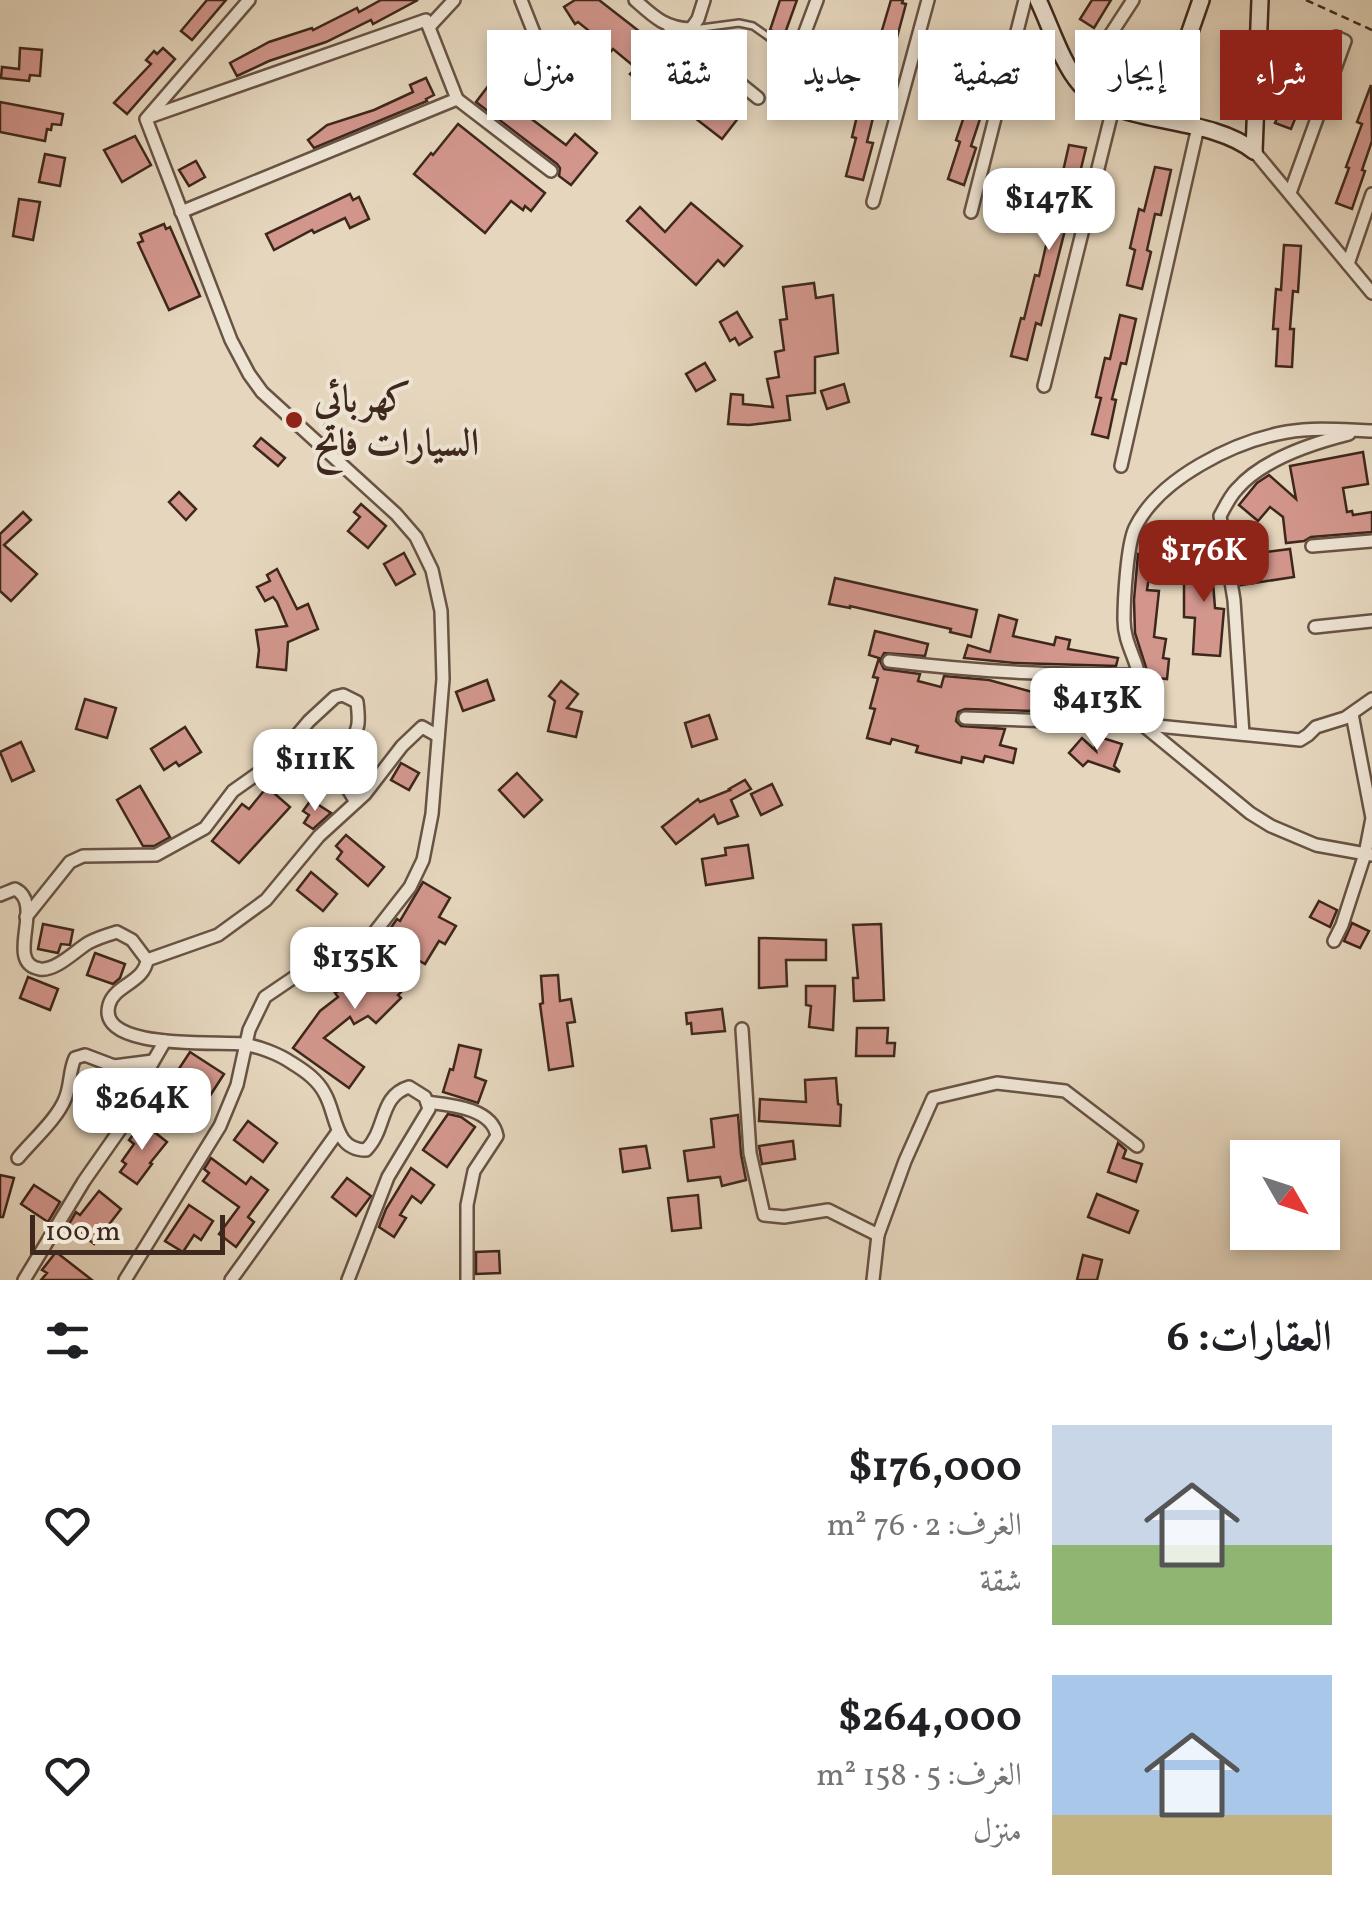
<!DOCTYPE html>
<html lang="ar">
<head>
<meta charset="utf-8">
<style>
	body { margin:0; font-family:Vollkorn,Amiri,serif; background:#f6f6f6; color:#202124; direction:rtl; height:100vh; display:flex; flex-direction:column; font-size:38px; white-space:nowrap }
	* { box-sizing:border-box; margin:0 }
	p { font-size:32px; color:#757577 }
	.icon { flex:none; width:55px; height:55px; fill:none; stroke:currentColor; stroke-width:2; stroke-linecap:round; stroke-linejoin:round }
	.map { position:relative; height:1280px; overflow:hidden; direction:ltr }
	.details { display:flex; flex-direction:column; background:#fff; flex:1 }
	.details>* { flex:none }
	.banner { position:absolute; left:30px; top:30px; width:1312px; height:90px; direction:rtl; display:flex; gap:20px }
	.needle { width:65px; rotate:129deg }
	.fabs { position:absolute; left:1230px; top:1140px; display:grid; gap:20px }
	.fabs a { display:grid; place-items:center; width:110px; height:110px; border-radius:0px; background:#fff; box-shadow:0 5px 15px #0003; font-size:50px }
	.scale { position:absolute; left:30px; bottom:25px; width:195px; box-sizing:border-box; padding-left:10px; border:5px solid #3e271c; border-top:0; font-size:28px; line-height:35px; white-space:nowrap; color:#3e271c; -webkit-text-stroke:8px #eee4d4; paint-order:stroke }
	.price { position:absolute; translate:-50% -85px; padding:0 22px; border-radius:20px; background:#fff; color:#222; font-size:32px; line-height:65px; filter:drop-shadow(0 2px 5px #0008) }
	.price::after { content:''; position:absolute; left:50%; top:60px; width:30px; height:22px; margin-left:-15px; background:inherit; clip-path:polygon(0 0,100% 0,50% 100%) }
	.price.selected { background:#8f2418; color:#fff }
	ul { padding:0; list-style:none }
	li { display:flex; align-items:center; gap:30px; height:250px; padding:0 40px }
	li span { display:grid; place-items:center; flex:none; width:280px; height:200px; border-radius:0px; color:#555 }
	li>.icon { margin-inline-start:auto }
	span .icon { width:120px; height:120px; fill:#fffc; stroke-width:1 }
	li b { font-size:42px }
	h2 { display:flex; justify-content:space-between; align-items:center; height:120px; padding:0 40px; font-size:42px }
	.tag { padding:0 35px; border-radius:0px; background:#fff; box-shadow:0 5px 15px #0003; font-size:35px; line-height:90px }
	.tag.selected { background:#8f2418; color:#fff }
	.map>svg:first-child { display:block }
</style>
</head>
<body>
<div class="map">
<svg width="1372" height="1280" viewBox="0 0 1372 1280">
	<rect width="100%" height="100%" fill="#e5d6bd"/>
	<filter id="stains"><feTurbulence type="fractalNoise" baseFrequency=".002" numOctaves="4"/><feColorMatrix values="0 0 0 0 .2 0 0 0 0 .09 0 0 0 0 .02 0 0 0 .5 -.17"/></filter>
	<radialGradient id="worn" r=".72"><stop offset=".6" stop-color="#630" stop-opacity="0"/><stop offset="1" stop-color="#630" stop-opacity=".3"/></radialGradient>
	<g fill="#d2968c" stroke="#3e271c" stroke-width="2.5">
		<polygon points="207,0 226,0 192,40 181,31"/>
		<polygon points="381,0 418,0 373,24 371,20 326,42 269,61 237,76 230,63 269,42 312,28 313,30 357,8 359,12"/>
		<polygon points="575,0 599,0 743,112 722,139 668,97 664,102 639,83 630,74 636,68 613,49 593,72 583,63 603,42 578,22 575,24 564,7"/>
		<polygon points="780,0 797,0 784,36 770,30"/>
		<polygon points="891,0 903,0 902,3 906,4 896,41 880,37"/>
		<polygon points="1092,0 1111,0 1094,28 1080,19"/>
		<polygon points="1311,46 1327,52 1310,96 1305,94 1291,129 1275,123 1290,86 1294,88"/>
		<polygon points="20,48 42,50 40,76 30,75 29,81 1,78 2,67 19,69"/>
		<polygon points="163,48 175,59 127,114 114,103 151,64 146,60 154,51 157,54"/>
		<polygon points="512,50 547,80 521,111 566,145 575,134 597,153 571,185 559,176 560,168 557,164 476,102 498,73 495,71"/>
		<polygon points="868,51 883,55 873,97 878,98 867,142 873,143 863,180 846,176 856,138 852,137 862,95 857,94"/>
		<polygon points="979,56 994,61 980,102 985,104 971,146 976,148 964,185 948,179 960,142 956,140 970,99 965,98"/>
		<polygon points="426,78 434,95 426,99 427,101 314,148 308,140 327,125 374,110 413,92 410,85"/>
		<polygon points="1371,85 1372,141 1362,170 1365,171 1352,209 1336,203 1349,168 1346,167 1362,124 1357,122"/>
		<polygon points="0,102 63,114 61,125 52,124 51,130 47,129 45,141 0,132"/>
		<polygon points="458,124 545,193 531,211 525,206 523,210 511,201 485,233 414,174 431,153 433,155"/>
		<polygon points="135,136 151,165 122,182 104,150"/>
		<polygon points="1069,145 1086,148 1075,193 1070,192 1062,229 1065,230 1041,325 1036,323 1027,360 1011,356 1021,318 1024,319 1035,275 1039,276 1050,228 1045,226 1054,188 1059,189"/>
		<polygon points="45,154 65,158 60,186 39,182"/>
		<polygon points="196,161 205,177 189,186 179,170"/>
		<polygon points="1155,167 1171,170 1161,215 1155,214 1147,250 1151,252 1142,289 1127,285 1135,250 1130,248 1139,209 1144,211"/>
		<polygon points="350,194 353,200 359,197 369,219 350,228 345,218 314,233 312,230 274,250 266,234"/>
		<polygon points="19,199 40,202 33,240 13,236"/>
		<polygon points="691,203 742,246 724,266 718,260 696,285 627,221 640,207 665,232"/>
		<polygon points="164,224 166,229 170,227 200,296 169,310 138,243 143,241 140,234"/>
		<polygon points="1284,245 1301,246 1298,292 1293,291 1290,329 1294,329 1292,367 1276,366 1278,329 1273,329 1276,289 1281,290"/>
		<polygon points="814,283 816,298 833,295 838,353 815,357 815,393 787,396 790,420 749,425 728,424 731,394 743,395 743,404 773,407 767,379 779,377 775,352 784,350 780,320 787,319 783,287"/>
		<polygon points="737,312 752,337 739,345 735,338 730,341 720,322"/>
		<polygon points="1120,315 1136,319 1126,364 1121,363 1112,399 1116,400 1108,438 1092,434 1101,398 1096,397 1105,358 1110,359"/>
		<polygon points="705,363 715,380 696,391 686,374"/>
		<polygon points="844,384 849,402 827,409 821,391"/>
		<polygon points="261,438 285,458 278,466 254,446"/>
		<polygon points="1363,452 1368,484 1343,488 1347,512 1352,511 1353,515 1372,512 1372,532 1311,537 1304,541 1286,543 1283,517 1270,507 1258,521 1239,505 1257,483 1269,475 1296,499 1290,466"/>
		<polygon points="179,492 196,509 186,520 169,502"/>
		<polygon points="361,504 386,526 368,548 348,531 360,517 354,512"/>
		<polygon points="23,512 31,520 4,545 37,574 11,601 0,591 0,534"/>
		<polygon points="1210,544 1215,608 1224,609 1220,656 1193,654 1195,618 1184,617 1184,576 1196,575 1194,545"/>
		<polygon points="1290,549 1294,577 1241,585 1236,556"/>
		<polygon points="404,553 415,574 396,585 384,564"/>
		<polygon points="1138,554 1152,556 1147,590 1159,591 1154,637 1166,639 1163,658 1169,659 1167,679 1149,677 1135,633 1134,600"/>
		<polygon points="277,569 297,609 308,604 318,629 288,642 286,670 257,667 259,650 256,630 287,626 277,602 273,597 265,601 257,587 270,581 267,575"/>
		<polygon points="835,578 977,610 971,637 950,632 951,629 850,606 850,608 829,604"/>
		<polygon points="999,615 1017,620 1013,636 1054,645 1056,637 1070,640 1068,649 1118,658 1116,666 1015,663 964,658 968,645 990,652"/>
		<polygon points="875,631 928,644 925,656 884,653 880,661 884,669 920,674 918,681 941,687 944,676 989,680 1047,696 1046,683 1063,684 1065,710 1073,712 965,709 958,712 956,721 961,726 1005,729 1000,745 1016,749 1013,763 985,756 983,762 962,757 961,763 916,752 918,746 892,739 890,744 867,738 875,709 870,708 878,678 873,677 879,658 869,655"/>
		<polygon points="487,680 494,700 463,711 456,692"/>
		<polygon points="561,681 578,694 567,708 582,712 576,737 548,731 555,701 549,696"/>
		<polygon points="1122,693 1126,714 1089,713 1087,699"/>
		<polygon points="85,699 116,708 107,738 76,729"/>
		<polygon points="709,715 717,739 692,747 685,723"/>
		<polygon points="185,727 201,752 179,766 176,762 164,770 151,749"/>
		<polygon points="1093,735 1122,744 1114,766 1120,772 1088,761 1083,766 1069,753 1082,738 1096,751"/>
		<polygon points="21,742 34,771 12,781 0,752"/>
		<polygon points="401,763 419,773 409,790 391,780"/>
		<polygon points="517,773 542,800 524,817 499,790"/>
		<polygon points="745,780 751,789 731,800 738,816 718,824 714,815 676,844 662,827 698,799 700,802 730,790 729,789"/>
		<polygon points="772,784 782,805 761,815 751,794"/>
		<polygon points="140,786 170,837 154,846 143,846 117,800"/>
		<polygon points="267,787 290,807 239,863 212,841 242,804 249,809"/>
		<polygon points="311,800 331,813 313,829 304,823 309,815 303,811"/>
		<polygon points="346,835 384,867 368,886 337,859 342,852 336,846"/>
		<polygon points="748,845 753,878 706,885 702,859 726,855 725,848"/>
		<polygon points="311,872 337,894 323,911 297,890"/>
		<polygon points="423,882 450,898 439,917 456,926 445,944 439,941 425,964 383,939 397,919 400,921"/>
		<polygon points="1319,901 1337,910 1330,927 1310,917"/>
		<polygon points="1352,923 1369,931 1360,948 1344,941"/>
		<polygon points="43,924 73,930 70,945 61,944 58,953 38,949"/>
		<polygon points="881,924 884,1000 854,1001 853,978 858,978 853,925"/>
		<polygon points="759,938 826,940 826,960 786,960 787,986 759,988"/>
		<polygon points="382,945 415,978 398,995 401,998 376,1023 368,1016 354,1024 350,1017 324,1038 364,1067 349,1088 293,1048 320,1011 338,997 335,993 351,984 347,979"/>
		<polygon points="95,953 125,964 120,978 113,984 87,975"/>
		<polygon points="558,975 560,1001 571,999 575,1022 567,1023 573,1066 549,1070 540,1004 543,1003 541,976"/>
		<polygon points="28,977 58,989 50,1010 20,998"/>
		<polygon points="806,986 835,986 833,1030 809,1027 811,1006 806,1005"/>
		<polygon points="722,1009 725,1031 692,1034 691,1023 687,1024 686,1013"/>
		<polygon points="857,1028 888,1028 887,1043 895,1043 894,1056 856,1056"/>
		<polygon points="459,1045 481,1050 475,1077 486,1081 478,1103 443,1092 450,1069 453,1070"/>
		<polygon points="190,1052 224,1074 204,1105 188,1095 176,1114 157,1102"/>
		<polygon points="836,1078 838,1104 841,1105 840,1126 759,1121 760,1099 806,1102 805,1080"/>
		<polygon points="448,1114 461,1117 475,1127 447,1167 423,1150"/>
		<polygon points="738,1115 741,1154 746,1180 722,1186 720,1177 688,1181 684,1151 714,1147 711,1119"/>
		<polygon points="248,1121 277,1143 263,1162 234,1140"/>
		<polygon points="143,1123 167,1142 150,1163 152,1164 137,1184 120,1172 126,1164 122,1161 134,1144 129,1140"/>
		<polygon points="793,1141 795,1159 762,1164 759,1146"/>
		<polygon points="1118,1143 1126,1150 1123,1158 1142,1164 1136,1182 1108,1172"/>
		<polygon points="646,1146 650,1168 623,1172 620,1149"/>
		<polygon points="211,1158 246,1184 251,1177 268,1190 248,1217 254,1222 236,1247 219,1234 239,1207 203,1181 209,1173 204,1169"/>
		<polygon points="411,1168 434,1185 421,1203 412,1196 400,1215 406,1218 394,1237 379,1227 386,1209"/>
		<polygon points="0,1175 14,1178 3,1217 0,1217"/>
		<polygon points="347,1178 371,1196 356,1216 332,1197"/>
		<polygon points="34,1185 60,1202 48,1222 21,1204"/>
		<polygon points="99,1191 121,1209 94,1244 69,1224 76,1212 80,1215"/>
		<polygon points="1097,1194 1138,1211 1129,1233 1088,1217"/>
		<polygon points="698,1195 701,1228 672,1231 668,1198"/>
		<polygon points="189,1205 213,1221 201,1240 194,1235 183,1252 165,1241"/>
		<polygon points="499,1251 500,1273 476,1274 476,1252"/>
		<polygon points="56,1252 92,1280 41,1280 47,1273 42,1270"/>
		<polygon points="1083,1255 1102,1260 1097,1280 1077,1280"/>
	</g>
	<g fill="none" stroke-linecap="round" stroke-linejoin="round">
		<defs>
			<polyline id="lane" points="694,29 739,23 753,26 793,54"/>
			<g id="street">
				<polyline points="521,0 534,33"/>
				<path d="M635,0c19,17 30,28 56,29l7,-10 6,-19"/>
				<polyline points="669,26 758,98"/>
				<polyline points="429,27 454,0"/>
				<polyline points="796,56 817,0"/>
				<polyline points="1079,83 1133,0"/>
				<polyline points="457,99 551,171"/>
				<polyline points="149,117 426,20 457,99 181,212"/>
				<polyline points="1254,151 1372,293"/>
				<polyline points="1290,193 1345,41 1336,37"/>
				<polyline points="873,202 928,0"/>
				<polyline points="971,212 1025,0"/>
				<polyline points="1348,264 1372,194"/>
				<polyline points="1044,386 1113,108"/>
				<path d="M1372,431c-28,-1 -57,-4 -85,1 -52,9 -128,46 -152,96 -8,17 -11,71 -11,92 0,22 12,38 16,59 2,15 2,31 3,46l107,88 21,13 45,19 56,10"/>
				<polyline points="1121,466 1198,127"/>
				<polyline points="1312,546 1372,541"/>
				<polyline points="1315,627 1372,621"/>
				<path d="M889,661c83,10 167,15 251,14"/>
				<polyline points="965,718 1137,724 1300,740 1308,735 1316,727 1345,718 1372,699"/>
				<path d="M1243,734l-9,-134 -14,-84c5,-9 10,-20 17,-27 25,-29 76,-46 112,-55"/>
				<path d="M0,895l15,-6c31,15 -12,74 25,80 16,2 35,-18 48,-26 9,-5 19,-8 29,-11l15,8 15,20c-3,23 -33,25 -38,45 -13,46 110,36 133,39 16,2 37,10 50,19 13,8 26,17 33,31 12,21 9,56 41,56 21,-21 13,-54 43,-63l16,10 4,12 -41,68 -40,103"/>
				<path d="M26,917l44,-55 13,-6 73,-1 49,-27 28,-37 41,-29 35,-41 26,-24 8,-2 14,7c3,25 1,25 -8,47 -4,10 -5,22 -6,32l13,21"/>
				<polyline points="1334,941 1342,925 1365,854 1372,818 1352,714"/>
				<polyline points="147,960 218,935 266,900 319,836 365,794 402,746 422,727 438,736"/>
				<polyline points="742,1029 750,1153 764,1215 784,1217 828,1210 878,1235"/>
				<path d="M427,1102c24,3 65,6 70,34l-23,35 -7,34v75"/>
				<path d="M18,1158c14,-17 39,-39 47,-59 6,-14 4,-28 10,-41l10,-3 29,11 39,-5"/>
				<polyline points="24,1280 84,1181 133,1111 138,1099 143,1079 165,1041"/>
				<polyline points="125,1280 220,1126 237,1085 249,1030 265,997 293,978 340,958 371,937 410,887 423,860 432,814 443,679 441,611 432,570 416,537 396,514 262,392 249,374 231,340 146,119 249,0"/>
				<polyline points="231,1280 337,1133"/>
				<polyline points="873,1280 878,1235 905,1161 933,1098 997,1083 1065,1091 1137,1146"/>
			</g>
			<g id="secondary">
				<path d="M1038,0c12,25 24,64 42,84 38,44 125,29 174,67"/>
				<polyline points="1160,118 1201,0"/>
				<polyline points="1254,151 1260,0"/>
			</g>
		</defs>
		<use href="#lane" stroke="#685344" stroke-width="10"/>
		<use href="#street" stroke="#685344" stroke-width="16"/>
		<use href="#secondary" stroke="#3e271c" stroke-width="20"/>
		<polyline stroke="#3e271c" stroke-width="2.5" stroke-dasharray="8 5" stroke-linecap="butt" points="1306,0 1372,30"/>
		<use href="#lane" stroke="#eee4d4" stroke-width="5"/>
		<use href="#street" stroke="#eee4d4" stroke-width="11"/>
		<use href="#secondary" stroke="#eee4d4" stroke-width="15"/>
	</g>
	<circle fill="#8f2418" stroke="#eee4d4" stroke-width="4" cx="294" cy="420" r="10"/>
	<g text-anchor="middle" stroke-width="8" stroke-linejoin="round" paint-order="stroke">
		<g font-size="38" font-weight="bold" fill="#3e271c" stroke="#eee4d4" text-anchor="start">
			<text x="314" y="411">كهربائي<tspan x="314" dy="44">السيارات فاتح</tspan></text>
		</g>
	</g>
	<rect width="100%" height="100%" filter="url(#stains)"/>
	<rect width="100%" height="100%" fill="url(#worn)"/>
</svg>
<div class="fabs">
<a><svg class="needle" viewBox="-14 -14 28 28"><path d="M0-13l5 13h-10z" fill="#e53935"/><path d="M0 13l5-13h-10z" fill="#757577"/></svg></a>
</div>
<div class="scale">100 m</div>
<b class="price" style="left:1049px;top:253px">$147K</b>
<b class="price selected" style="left:1204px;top:605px">$176K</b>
<b class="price" style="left:1097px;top:753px">$413K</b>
<b class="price" style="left:315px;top:814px">$111K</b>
<b class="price" style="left:355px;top:1012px">$135K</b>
<b class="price" style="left:142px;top:1153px">$264K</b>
<div class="banner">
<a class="tag selected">شراء</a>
<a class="tag">إيجار</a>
<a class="tag">تصفية</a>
<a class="tag">جديد</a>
<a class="tag">شقة</a>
<a class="tag">منزل</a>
</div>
</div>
<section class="details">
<h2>العقارات: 6<svg class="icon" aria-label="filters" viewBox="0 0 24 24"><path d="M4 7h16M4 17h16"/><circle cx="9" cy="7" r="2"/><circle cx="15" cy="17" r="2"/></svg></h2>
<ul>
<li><span style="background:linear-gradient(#c9d6e8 60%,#8fb573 0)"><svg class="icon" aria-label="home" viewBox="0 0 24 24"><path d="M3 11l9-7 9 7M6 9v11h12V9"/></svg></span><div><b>$176,000</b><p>الغرف: 2 · 76 m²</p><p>شقة</p></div><svg class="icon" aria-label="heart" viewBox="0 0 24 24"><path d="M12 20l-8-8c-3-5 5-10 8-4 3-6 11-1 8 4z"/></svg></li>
<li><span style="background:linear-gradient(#a9c7e8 70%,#c2b280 0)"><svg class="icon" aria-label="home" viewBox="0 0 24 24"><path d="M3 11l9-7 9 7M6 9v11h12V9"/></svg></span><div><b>$264,000</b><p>الغرف: 5 · 158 m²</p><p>منزل</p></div><svg class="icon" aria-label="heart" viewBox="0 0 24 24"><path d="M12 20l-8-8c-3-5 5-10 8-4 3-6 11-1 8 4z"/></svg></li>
</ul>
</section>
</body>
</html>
